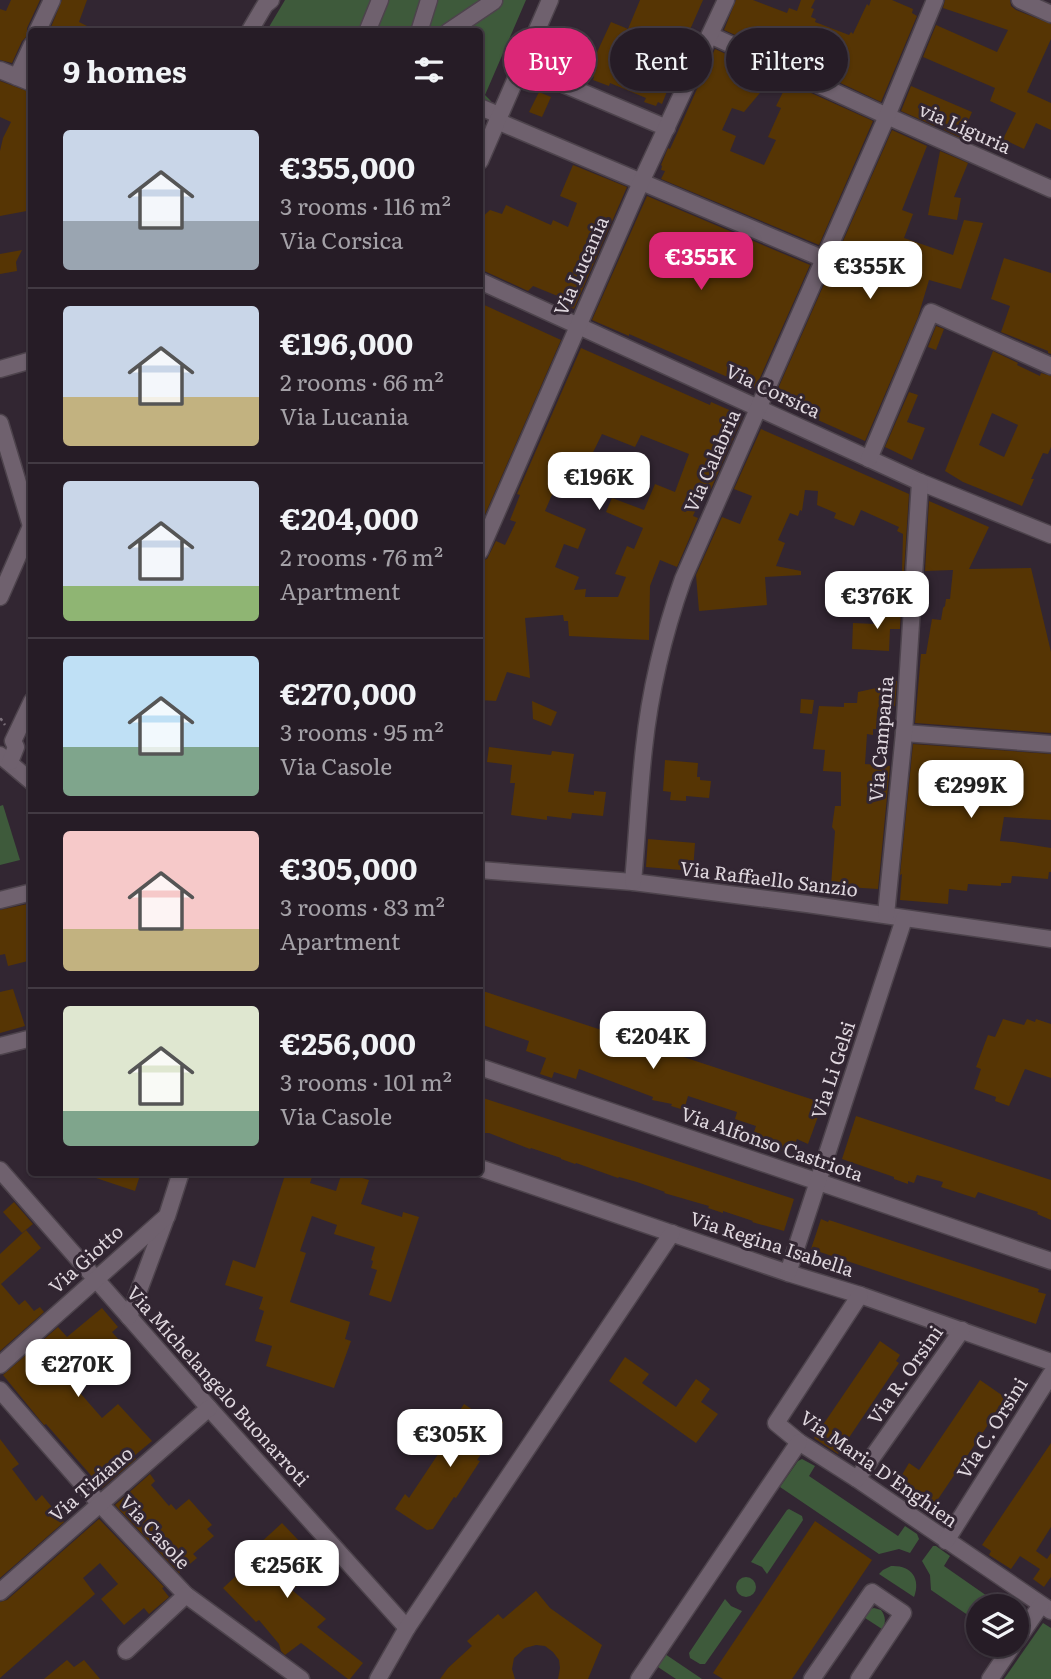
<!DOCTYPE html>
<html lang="en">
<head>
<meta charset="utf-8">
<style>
	body { margin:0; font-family:Literata,serif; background:#322932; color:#f1f3f6; height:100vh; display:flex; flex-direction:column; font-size:26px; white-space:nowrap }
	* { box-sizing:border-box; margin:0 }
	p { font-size:23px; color:#a4a1a7 }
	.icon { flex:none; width:38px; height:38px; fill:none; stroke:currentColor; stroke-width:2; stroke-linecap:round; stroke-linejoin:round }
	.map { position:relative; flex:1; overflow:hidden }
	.panel { position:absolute; left:28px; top:28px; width:455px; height:1148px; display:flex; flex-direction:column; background:#261c26; border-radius:7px; box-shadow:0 2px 5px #0004,0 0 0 2px #423a43 }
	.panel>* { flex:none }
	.banner { position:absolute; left:504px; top:28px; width:441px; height:63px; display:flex; gap:14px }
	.fabs { position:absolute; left:966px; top:1594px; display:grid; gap:14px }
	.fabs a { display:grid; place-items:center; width:63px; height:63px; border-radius:50%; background:#261c26; box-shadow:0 2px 5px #0004,0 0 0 2px #423a43; font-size:35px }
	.price { position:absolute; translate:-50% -60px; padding:0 16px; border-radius:14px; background:#fff; color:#222; font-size:23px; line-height:46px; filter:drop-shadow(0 2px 4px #0008) }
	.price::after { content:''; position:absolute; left:50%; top:42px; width:21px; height:16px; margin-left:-10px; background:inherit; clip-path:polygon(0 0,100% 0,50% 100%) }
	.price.current { background:#db2777; color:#fff }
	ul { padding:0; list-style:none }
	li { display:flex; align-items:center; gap:21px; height:175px; padding:0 35px }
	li+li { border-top:2px solid #423a43 }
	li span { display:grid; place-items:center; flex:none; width:196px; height:140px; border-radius:7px; color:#555 }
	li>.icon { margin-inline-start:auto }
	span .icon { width:84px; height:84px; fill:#fffc; stroke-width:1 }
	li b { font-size:30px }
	h2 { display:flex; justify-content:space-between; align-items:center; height:84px; padding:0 35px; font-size:30px }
	.chip { padding:0 24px; border-radius:32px; background:#261c26; box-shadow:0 2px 5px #0004,0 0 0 2px #423a43; font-size:24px; line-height:63px }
	.chip.current { background:#db2777; color:#fff }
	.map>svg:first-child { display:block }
</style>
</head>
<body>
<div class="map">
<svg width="1051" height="1679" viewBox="0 0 1051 1679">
	<rect width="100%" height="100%" fill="#322632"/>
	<g fill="#3e5a3b">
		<polygon points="285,0 526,0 485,95 491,101 480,129 480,32 266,32"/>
		<polygon points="3,805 20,860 0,865 0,806"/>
		<polygon points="802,1459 815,1466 809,1476 898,1536 905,1526 917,1534 919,1539 910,1553 899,1549 879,1554 780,1487 798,1461"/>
		<polygon points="789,1509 802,1516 803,1520 767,1574 762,1567 751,1562 787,1510"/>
		<polygon points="933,1546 936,1546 950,1556 944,1566 1000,1605 1008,1595 1022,1605 1023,1609 1017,1621 1017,1606 978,1606 978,1622 931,1590 930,1575 922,1561"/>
		<path d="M891,1566c20,-1 30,12 23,31l-35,-23 4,-4z"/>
		<circle cx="746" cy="1587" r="10"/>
		<polygon points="725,1599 731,1606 742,1611 705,1664 700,1664 690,1658 689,1653"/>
		<path d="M874,1608l7,2c5,7 5,13 1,19l-20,-13 5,-6z"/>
		<polygon points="1043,1623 1051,1628 1051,1679 1004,1679"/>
		<polygon points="665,1654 702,1679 676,1679 658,1667 657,1663"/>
	</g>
	<g fill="#563504" fill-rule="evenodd">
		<polygon points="11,0 40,0 27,28 27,36 22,41 12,63 0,60 0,9 6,11"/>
		<polygon points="62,0 87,0 79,22 99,32 49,32"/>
		<polygon points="640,0 703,0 685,41 690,43 684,57 681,56 662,104 658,102 656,106 644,102 646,98 610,83 609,86 593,80 594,77 587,74 611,22 628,29"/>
		<polygon points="736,0 753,0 787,13 789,8 797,11 801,0 815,0 811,8 814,9 811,17 816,19 815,22 849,35 851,32 853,34 867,4 869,6 871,0 892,0 913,9 912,13 917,16 881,102 798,63 807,46 802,43 789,59 724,30"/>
		<polygon points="945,0 1010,0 1011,6 1016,10 1051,24 1051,39 1027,92 1051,103 1051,130 1036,123 1024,149 1003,139 1016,113 990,101 995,88 923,57 936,25 997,52 1008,30 943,8"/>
		<polygon points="715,49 774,76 744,112 732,108 722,130 736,136 730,151 764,165 776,140 768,137 781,108 776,106 787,84 800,89 800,88 873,121 819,245 661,179 665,171 661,170 662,166 661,165 668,148 670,149"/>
		<polygon points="0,81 32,93 32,210 0,216 0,151 3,138 11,122 0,117"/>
		<polygon points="911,86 972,112 961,138 944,130 946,118 939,116 935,126 901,111"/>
		<polygon points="539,92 551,97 542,117 529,112"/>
		<polygon points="892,130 927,146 902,210 913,214 904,238 953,255 964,220 983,223 961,289 929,280 918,317 865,441 773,400"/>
		<polygon points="940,151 968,163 954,197 961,198 957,220 928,215"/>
		<polygon points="573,165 627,187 574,309 563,304 565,299 533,286 528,291 480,269 480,219 490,210 502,214 506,205 551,225 553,220 568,227 577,203 560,196"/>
		<polygon points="647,196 810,265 755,389 629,334 629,336 592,320"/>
		<polygon points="22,250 16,262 17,271 0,274 0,254"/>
		<polygon points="1004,258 1051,273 1051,354 1048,353 1048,351 1001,332 1010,306 991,299"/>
		<polygon points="480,303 561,340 480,526"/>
		<polygon points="936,326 944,329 936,350 928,347"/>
		<path d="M581,348l129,57 1,-3 32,14 -32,73 -5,-3 -13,30 5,2 -21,49 -17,-7 -10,26 -1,54 -80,-4 -1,-15h-4l-1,-6 -38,3 5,60 -23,-6 -11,29 -16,-1v-139l7,-2 9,-18 9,4 11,-23 -6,-2 10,-25 -3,-1zM602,434l33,13 6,-12 48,19 -14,38 -20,-8 -11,26 -32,-12 -6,14 37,16 -9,21 -7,-3 -12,28 11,3 -8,20h-33l1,-8 -12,1 5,-13 -24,-10 9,-23 14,5 8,-20 -41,-18 9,-21 17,7z"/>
		<path d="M993,351l25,12 -1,2 23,11 1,-3 10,3v71l-3,7 -5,-1 -12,26h3l-12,27 -59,-24 -18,-11zM992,413l26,12 -14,32 -25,-12z"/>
		<polygon points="909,392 918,395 907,422 925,428 912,460 885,447"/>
		<polygon points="761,429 909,494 904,572 902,572 903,534 897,531 899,527 861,510 854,526 834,518 836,513 817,505 818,491 805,490 802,511 800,510 798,516 790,513 778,540 785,543 776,566 801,571 801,575 765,577 767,605 699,611 696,575 722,517 740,524 752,496 734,489"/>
		<polygon points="929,501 989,527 969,569 1031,568 1051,652 1051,733 915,723 921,654 926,654 932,619 941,620 943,608 945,606 946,599 950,599 953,570 925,571"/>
		<polygon points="884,607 901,607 900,629 890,629 889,651 852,649 853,623 875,624 876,614 884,615"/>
		<polygon points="880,681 897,681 895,706 880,704 877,713 876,729 873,729 873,735 867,734 865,764 890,766 878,889 831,886 835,831 832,827 835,806 841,806 841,772 823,771 825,750 813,749 819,706 844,707 844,703 857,703 858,692 881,687"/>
		<polygon points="801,699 814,700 812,714 800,713"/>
		<polygon points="532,701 557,712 551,726 533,719"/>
		<polygon points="913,744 1051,754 1051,820 1004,817 1000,841 1013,842 1051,848 1051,872 1049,872 1048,879 1012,876 1011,883 1001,883 1001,886 968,884 967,891 949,889 948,904 900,900 902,874 900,875"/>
		<polygon points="489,747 551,755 552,751 574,754 568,792 594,795 594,791 606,792 603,816 572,813 571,819 547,816 547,820 511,815 515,783 510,783 512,765 487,762"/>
		<polygon points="665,760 698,763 697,777 700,777 700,780 711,781 709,798 686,796 686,801 670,800 671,792 663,791"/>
		<polygon points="648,839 695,843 693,871 646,867"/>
		<polygon points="32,903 32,960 8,966 5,954 0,955 0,910"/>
		<polygon points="13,989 25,1026 0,1033 0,992"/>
		<polygon points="480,990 823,1103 808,1144 797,1139 794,1146 785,1143 783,1151 751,1141 756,1126 735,1119 737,1112 688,1096 684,1110 671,1106 672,1104 652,1100 653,1097 579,1069 576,1079 554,1072 552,1078 540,1074 546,1058 526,1051 529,1041 480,1024"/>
		<polygon points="1003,1019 1024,1025 1027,1019 1035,1022 1036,1019 1051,1024 1051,1078 1025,1069 1009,1106 995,1101 996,1097 974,1089 981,1069 976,1067 988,1035 995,1037"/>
		<polygon points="480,1097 794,1199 784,1231 752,1222 753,1221 723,1211 723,1213 708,1208 709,1206 664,1193 665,1192 637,1182 619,1177 618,1178 576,1163 575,1164 561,1159 561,1158 531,1148 530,1149 489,1133 480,1133"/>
		<polygon points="856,1116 1051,1180 1051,1220 1037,1214 1038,1212 978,1192 975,1198 941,1187 943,1182 917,1175 914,1183 908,1181 908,1184 894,1179 894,1177 842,1159"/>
		<polygon points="87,1172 141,1172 135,1191 87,1175"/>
		<polygon points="286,1172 297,1172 312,1177 310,1183 336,1191 342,1172 369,1180 361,1204 402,1217 403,1212 419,1217 391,1302 369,1295 377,1270 371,1268 373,1261 371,1260 375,1247 334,1234 337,1225 312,1216 300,1251 306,1253 290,1302 350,1322 345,1339 351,1341 334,1388 266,1366 272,1346 255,1341 264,1311 259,1309 263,1297 225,1285 233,1260 255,1268"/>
		<polygon points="14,1202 33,1224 22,1233 3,1212"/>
		<polygon points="821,1219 828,1222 829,1220 1039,1289 1038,1292 1046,1294 1036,1324 811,1249"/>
		<polygon points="26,1230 41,1248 1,1284 19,1305 25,1300 34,1311 40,1307 44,1312 0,1351 0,1254"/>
		<polygon points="102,1308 118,1327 112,1332 119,1340 79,1374 83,1378 74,1386 102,1418 118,1404 152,1441 134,1456 136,1459 102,1488 46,1424 44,1425 3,1375 58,1327 67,1337"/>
		<polygon points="880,1341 900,1355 896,1361 899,1363 838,1454 814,1438"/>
		<polygon points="625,1357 649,1374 642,1383 676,1407 696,1379 710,1389 701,1402 718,1414 696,1443 609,1381"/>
		<polygon points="980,1380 1006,1398 928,1514 896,1492 900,1487 896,1485 909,1463 919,1470"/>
		<polygon points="464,1404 485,1418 488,1412 503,1422 477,1460 480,1461 456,1498 454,1497 433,1529 427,1530 395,1509 405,1494 409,1498 462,1418 457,1415"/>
		<polygon points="0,1439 19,1464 12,1469 36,1501 42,1495 64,1522 0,1578"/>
		<polygon points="1051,1443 1051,1527 1036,1551 1047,1559 1051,1553 1051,1577 1044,1587 1033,1579 1040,1569 1020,1556 1011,1569 989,1555 991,1551 982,1545"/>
		<polygon points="150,1474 155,1481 151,1485 169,1506 171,1504 176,1510 189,1499 212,1525 207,1529 214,1536 193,1554 197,1558 179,1573 115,1505"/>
		<polygon points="99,1519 164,1587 162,1588 169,1597 149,1614 144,1608 124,1625 101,1599 118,1584 100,1563 83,1578 95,1594 0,1678 0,1602 7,1600"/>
		<polygon points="815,1521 872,1560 792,1679 723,1679 713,1673"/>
		<polygon points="282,1523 321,1564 292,1590 326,1619 317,1627 363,1663 350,1679 348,1679 301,1643 285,1655 281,1651 279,1644 259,1620 256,1622 223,1588 262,1552 257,1546"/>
		<polygon points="536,1591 550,1608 602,1645 588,1679 558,1679 560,1668 559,1660 553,1652 545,1646 536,1645 525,1648 514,1658 512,1669 515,1679 440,1679 448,1668 472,1646 467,1641 498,1614 503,1619"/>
		<polygon points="67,1660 74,1667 84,1660 100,1679 44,1679"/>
	</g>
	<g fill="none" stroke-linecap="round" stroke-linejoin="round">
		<defs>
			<g id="minor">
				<polyline points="1020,0 1051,14"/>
				<polyline points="37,32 52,0"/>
				<polyline points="249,32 265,5 271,0"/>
				<polyline points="367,32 380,0"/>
				<polyline points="419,32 429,0"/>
				<polyline points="448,32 494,1 493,0"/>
				<polyline points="710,35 887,116 1051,189"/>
				<polyline points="0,70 32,83"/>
				<polyline points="544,76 667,128"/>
				<polyline points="17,77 32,45"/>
				<polyline points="480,107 499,115"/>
				<polyline points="497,121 824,259"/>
				<polyline points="480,161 550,0"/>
				<polyline points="480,281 920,482 1051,535"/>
				<polyline points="0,369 32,360"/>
				<polyline points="0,423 31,526"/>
				<polyline points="869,459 931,312 1051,366"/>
				<polyline points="480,551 641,182 726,0"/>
				<polyline points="0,597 32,524"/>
				<polyline points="904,733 1051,744"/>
				<polyline points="0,755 32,782"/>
				<polyline points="10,762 16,747 13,741 32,701"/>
				<polyline points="480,870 633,882 807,904 1051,939"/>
				<path d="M633,882c4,-44 6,-90 11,-134 6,-57 20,-115 39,-169l204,-463 48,-116"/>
				<polyline points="0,900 32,892"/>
				<polyline points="886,915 904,733 920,482"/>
				<polyline points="0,1046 32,1038"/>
				<polyline points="480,1067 1051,1261"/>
				<polyline points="480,1168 788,1273 860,1295 1051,1362"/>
				<polyline points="0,1170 209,1408 407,1628"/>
				<polyline points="788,1273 904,919"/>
				<polyline points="860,1295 776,1423 799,1442 857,1479 1051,1611"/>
				<polyline points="129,1317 166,1218"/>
				<polyline points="0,1365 167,1216 181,1172"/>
				<polyline points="0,1390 100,1504 186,1595 301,1679"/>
				<polyline points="857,1479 962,1330"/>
				<polyline points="946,1541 1051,1374"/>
				<polyline points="0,1592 209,1408"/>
				<polyline points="1017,1640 1041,1605"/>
				<polyline points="126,1651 186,1595"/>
				<polyline points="378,1679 407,1628 672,1233"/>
				<polyline points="639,1679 799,1442"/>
				<polyline points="812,1679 872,1592 903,1613 859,1679"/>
				<polyline points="990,1679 1013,1645"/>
			</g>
		</defs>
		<use href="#minor" stroke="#4d434c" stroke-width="19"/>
		<polyline stroke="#796e78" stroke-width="2.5" stroke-dasharray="3.5 3.5" stroke-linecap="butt" points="0,720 1,719 5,725"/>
		<use href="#minor" stroke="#6f616e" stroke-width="16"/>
	</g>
	<g text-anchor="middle" stroke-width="6" stroke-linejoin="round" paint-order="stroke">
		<g font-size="19" fill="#dfd7de" stroke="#322632">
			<text transform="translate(965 128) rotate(24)" y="7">via Liguria</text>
			<text transform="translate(581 266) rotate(-66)" y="7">Via Lucania</text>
			<text transform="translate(773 391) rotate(25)" y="7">Via Corsica</text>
			<text transform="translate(712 461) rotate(-66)" y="7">Via Calabria</text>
			<text transform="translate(881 739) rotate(-85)" y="7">Via Campania</text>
			<text transform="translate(769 879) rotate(7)" y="7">Via Raffaello Sanzio</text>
			<text transform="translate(833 1070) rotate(-72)" y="7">Via Li Gelsi</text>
			<text transform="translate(772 1144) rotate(19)" y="7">Via Alfonso Castriota</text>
			<text transform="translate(772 1244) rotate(18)" y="7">Via Regina Isabella</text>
			<text transform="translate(86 1259) rotate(-42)" y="7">Via Giotto</text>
			<text transform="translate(905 1375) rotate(-55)" y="7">Via R. Orsini</text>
			<text transform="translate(218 1386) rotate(48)" y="7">Via Michelangelo Buonarroti</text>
			<text transform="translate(992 1428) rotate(-58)" y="7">Via C. Orsini</text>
			<text transform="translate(879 1469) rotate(35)" y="7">Via Maria D'Enghien</text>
			<text transform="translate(91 1484) rotate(-41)" y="7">Via Tiziano</text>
			<text transform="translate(155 1532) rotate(47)" y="7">Via Casole</text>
		</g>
	</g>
</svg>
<div class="fabs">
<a><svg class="icon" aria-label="layers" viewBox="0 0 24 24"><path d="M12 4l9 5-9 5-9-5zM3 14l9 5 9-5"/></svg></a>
</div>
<b class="price current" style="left:701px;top:292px">€355K</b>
<b class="price" style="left:870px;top:301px">€355K</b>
<b class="price" style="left:599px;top:512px">€196K</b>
<b class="price" style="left:877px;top:631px">€376K</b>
<b class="price" style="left:971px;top:820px">€299K</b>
<b class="price" style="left:653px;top:1071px">€204K</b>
<b class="price" style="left:78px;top:1399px">€270K</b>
<b class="price" style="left:450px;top:1469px">€305K</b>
<b class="price" style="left:287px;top:1600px">€256K</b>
<div class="banner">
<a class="chip current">Buy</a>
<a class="chip">Rent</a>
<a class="chip">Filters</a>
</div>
<section class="panel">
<h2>9 homes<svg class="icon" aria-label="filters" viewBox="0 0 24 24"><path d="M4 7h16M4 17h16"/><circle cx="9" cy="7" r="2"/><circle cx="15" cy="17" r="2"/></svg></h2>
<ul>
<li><span style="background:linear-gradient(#c9d6e8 65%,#9aa5b1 0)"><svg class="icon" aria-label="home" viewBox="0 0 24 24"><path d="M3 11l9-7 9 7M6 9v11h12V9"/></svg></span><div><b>€355,000</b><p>3 rooms · 116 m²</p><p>Via Corsica</p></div></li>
<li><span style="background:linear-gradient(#c9d6e8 65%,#c2b280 0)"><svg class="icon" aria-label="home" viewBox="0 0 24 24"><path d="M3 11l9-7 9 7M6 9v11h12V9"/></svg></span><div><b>€196,000</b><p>2 rooms · 66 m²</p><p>Via Lucania</p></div></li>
<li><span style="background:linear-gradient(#c9d6e8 75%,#8fb573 0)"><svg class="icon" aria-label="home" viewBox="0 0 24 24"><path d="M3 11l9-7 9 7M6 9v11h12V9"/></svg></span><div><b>€204,000</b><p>2 rooms · 76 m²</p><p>Apartment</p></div></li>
<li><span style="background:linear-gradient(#bfe0f5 65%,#7fa58c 0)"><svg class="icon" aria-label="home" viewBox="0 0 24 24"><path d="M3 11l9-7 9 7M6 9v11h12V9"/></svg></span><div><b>€270,000</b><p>3 rooms · 95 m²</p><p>Via Casole</p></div></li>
<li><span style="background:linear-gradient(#f6c9c9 70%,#c2b280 0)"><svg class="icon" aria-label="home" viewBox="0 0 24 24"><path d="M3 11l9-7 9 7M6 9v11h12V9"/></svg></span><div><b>€305,000</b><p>3 rooms · 83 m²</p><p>Apartment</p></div></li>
<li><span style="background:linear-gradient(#dfe7d0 75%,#7fa58c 0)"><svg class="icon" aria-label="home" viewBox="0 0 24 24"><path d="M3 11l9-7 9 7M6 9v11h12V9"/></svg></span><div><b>€256,000</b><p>3 rooms · 101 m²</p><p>Via Casole</p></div></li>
</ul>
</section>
</div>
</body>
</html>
